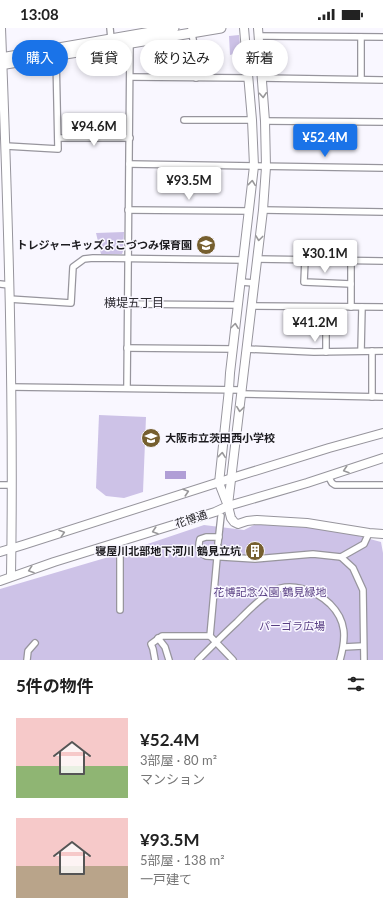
<!DOCTYPE html>
<html lang="ja">
<head>
<meta charset="utf-8">
<style>
	body { margin:0; font-family:Lato,"Noto Sans JP",sans-serif; background:#f6f6f6; color:#222; height:100vh; display:flex; flex-direction:column; font-size:15px; white-space:nowrap }
	* { box-sizing:border-box; margin:0 }
	p { font-size:13px; color:#767676 }
	.icon { flex:none; width:22px; height:22px; fill:none; stroke:currentColor; stroke-width:2; stroke-linecap:round; stroke-linejoin:round }
	.map { position:relative; height:632px; overflow:hidden }
	.side { display:flex; flex-direction:column; background:#fff; flex:1 }
	.side>* { flex:none }
	.banner { position:absolute; left:12px; top:12px; width:359px; height:36px; display:flex; gap:8px }
	.price { position:absolute; translate:-50% -34px; padding:0 9px; border-radius:4px; background:#fff; color:#222; font-size:13px; line-height:26px; filter:drop-shadow(0 1px 2px #0008) }
	.price::after { content:''; position:absolute; left:50%; top:24px; width:12px; height:9px; margin-left:-6px; background:inherit; clip-path:polygon(0 0,100% 0,50% 100%) }
	.price.current { background:#1a73e8; color:#fff }
	ul { padding:0; list-style:none }
	li { display:flex; align-items:center; gap:12px; height:100px; padding:0 16px }
	li span { display:grid; place-items:center; flex:none; width:112px; height:80px; border-radius:0px; color:#555 }
	li>.icon { margin-inline-start:auto }
	span .icon { width:48px; height:48px; fill:#fffc; stroke-width:1 }
	li b { font-size:17px }
	h2 { display:flex; justify-content:space-between; align-items:center; height:48px; padding:0 16px; font-size:17px }
	.pill { padding:0 14px; border-radius:18px; background:#fff; box-shadow:0 2px 6px #0003; font-size:14px; line-height:36px }
	.pill.current { background:#1a73e8; color:#fff }
	.status { display:flex; justify-content:space-between; align-items:center; height:28px; padding:0 20px; background:#fff; direction:ltr }
	.status svg { height:11px; fill:currentColor }
	.map>svg:first-child { display:block }
</style>
</head>
<body>
<div class="status"><b>13:08</b><svg viewBox="0 0 49 12"><path d="M0 12V9h3v3zM5 12V6h3v6zM10 12V3h3v9zM15 12V0h3v12zM26 1h20v11H26zM47 4h2v5h-2z"/></svg></div>
<div class="map">
<svg width="383" height="632" viewBox="0 0 383 632">
	<rect width="100%" height="100%" fill="#f9f7ff"/>
	<g fill="#cdc2e7">
		<polygon points="239,7 241,24 230,27 229,8"/>
		<polygon points="124,204 123,223 122,226 101,226 96,205"/>
		<polygon points="99,387 146,389 143,464 124,470 106,468 96,460"/>
		<polygon points="256,496 315,500 355,507 381,514 383,525 383,632 0,632 0,561 112,528 204,497 244,502"/>
	</g>
	<rect fill="#b09ed6" x="165" y="443" width="21" height="8"/>
	<g fill="none" stroke-linecap="round" stroke-linejoin="round">
		<defs>
			<g id="street">
				<polyline points="110,0 111,11"/>
				<polyline points="191,0 196,28 196,50"/>
				<polyline points="258,8 383,9"/>
				<polyline points="361,9 361,51"/>
				<polyline points="130,49 248,50"/>
				<polyline points="262,50 383,52"/>
				<polyline points="184,92 252,92"/>
				<polyline points="265,93 383,94"/>
				<polyline points="58,110 130,110"/>
				<polyline points="6,118 58,121 56,28"/>
				<polyline points="129,136 383,140"/>
				<polyline points="128,182 249,183"/>
				<polyline points="263,182 383,184"/>
				<polyline points="257,231 383,233"/>
				<polyline points="305,232 304,254 351,256"/>
				<polyline points="241,254 254,255"/>
				<polyline points="0,256 9,257"/>
				<polyline points="9,271 71,275 73,239 84,231 93,230 243,232"/>
				<polyline points="127,276 238,277"/>
				<polyline points="251,278 383,279"/>
				<polyline points="326,279 326,324"/>
				<polyline points="351,279 351,232"/>
				<polyline points="127,320 233,321"/>
				<polyline points="246,321 314,324 383,323"/>
				<polyline points="361,323 362,279"/>
				<polyline points="372,323 372,369"/>
				<polyline points="11,359 242,362"/>
				<polyline points="127,360 130,14"/>
				<polyline points="242,366 383,369"/>
				<polyline points="328,448 332,455 335,457 383,457"/>
				<polyline points="0,457 12,457"/>
				<path d="M219,509h-13l-6,2c-2,7 -2,14 6,17l49,3 58,-5 28,3 12,11 10,22 1,70"/>
				<polyline points="218,515 221,488"/>
				<polyline points="120,521 120,582"/>
				<polyline points="341,529 364,516 369,505"/>
				<polyline points="210,608 218,519"/>
				<polyline points="158,610 165,619 169,632"/>
				<polyline points="344,619 363,618"/>
				<polyline points="27,632 28,623 35,615"/>
				<polyline points="155,632 153,621 151,616 162,608 210,608 233,632"/>
				<path d="M198,632c13,-13 26,-26 39,-38 11,-11 21,-22 34,-30 19,-11 44,-2 59,12 17,17 16,34 10,56"/>
			</g>
			<g id="secondary">
				<path d="M1,0c7,183 13,366 10,548"/>
				<polyline points="244,0 252,92 254,138 230,345 229,361 219,455 228,478 231,490 234,494 238,496 247,493 257,492 307,495 369,505 383,506"/>
				<polyline points="228,477 263,182 266,139 265,93 258,0"/>
				<polyline points="0,524 23,517 232,450 329,420 383,405"/>
				<polyline points="0,553 54,534 215,484 228,478 307,455 383,430"/>
			</g>
			<g id="primary">
				<polyline points="0,30 174,0"/>
				<polyline points="0,37 221,0"/>
			</g>
		</defs>
		<use href="#street" stroke="#97959d" stroke-width="8"/>
		<use href="#secondary" stroke="#97959d" stroke-width="10"/>
		<use href="#primary" stroke="#97959d" stroke-width="11"/>
		<use href="#street" stroke="#fff" stroke-width="5.5"/>
		<use href="#secondary" stroke="#fff" stroke-width="8"/>
		<use href="#primary" stroke="#fff" stroke-width="9"/>
	</g>
	<defs><path id="oneway-chevron" d="M-2-3.5L2.5 0L-2 3.5" fill="none" stroke-width="1.6" stroke-linecap="round" stroke-linejoin="round"/></defs>
	<g stroke="#99989a">
		<use href="#oneway-chevron" transform="translate(263 67) rotate(86)"/>
		<use href="#oneway-chevron" transform="translate(252 155) rotate(-84)"/>
		<use href="#oneway-chevron" transform="translate(259 210) rotate(97)"/>
		<use href="#oneway-chevron" transform="translate(235 298) rotate(-83)"/>
		<use href="#oneway-chevron" transform="translate(240 381) rotate(97)"/>
		<use href="#oneway-chevron" transform="translate(222 427) rotate(-84)"/>
		<use href="#oneway-chevron" transform="translate(346 442) rotate(162)"/>
		<use href="#oneway-chevron" transform="translate(186 464) rotate(-18)"/>
		<use href="#oneway-chevron" transform="translate(155 503) rotate(162)"/>
		<use href="#oneway-chevron" transform="translate(62 505) rotate(-18)"/>
		<use href="#oneway-chevron" transform="translate(31 542) rotate(161)"/>
	</g>
	<defs>
		<symbol id="school-disc" viewBox="-11 -11 22 22"><circle r="9.5" fill="#765f2f" stroke="#f9f7ff"/><path d="M0-5L7-2L0 1L-7-2ZM-4 1L0 2.5L4 1V4Q0 6-4 4Z" fill="#fff"/></symbol>
		<symbol id="building-disc" viewBox="-11 -11 22 22"><circle r="9.5" fill="#765f2f" stroke="#f9f7ff"/><path d="M-4-6H4V6H1V3H-1V6H-4ZM-2.5-4.3h1.7v1.8h-1.7ZM.8-4.3h1.7v1.8H.8ZM-2.5-1h1.7V.8h-1.7ZM.8-1h1.7V.8H.8Z" fill="#fff"/></symbol>
	</defs>
	<g fill-rule="evenodd">
		<use href="#school-disc" x="195" y="206" width="22" height="22"/>
		<use href="#school-disc" x="140" y="399" width="22" height="22"/>
		<use href="#building-disc" x="244" y="512" width="22" height="22"/>
	</g>
	<g text-anchor="middle" stroke-width="3" stroke-linejoin="round" paint-order="stroke">
		<g font-size="11" font-weight="bold" fill="#1c1b1f" stroke="#f9f7ff" text-anchor="end">
			<text x="192" y="221">トレジャーキッズよこづつみ保育園</text>
			<text x="165" y="414" text-anchor="start">大阪市立茨田西小学校</text>
			<text x="241" y="527">寝屋川北部地下河川 鶴見立坑</text>
		</g>
		<g font-size="11" fill="#1c1b1f" stroke="#f9f7ff">
			<text transform="translate(191 491) rotate(-18)" y="4">花博通</text>
		</g>
		<g font-size="11" fill="#583e83" stroke="#f9f7ff">
			<text x="270" y="568">花博記念公園 鶴見緑地</text>
			<text x="292" y="602">パーゴラ広場</text>
		</g>
		<g font-size="12" fill="#2b2930" stroke="#f9f7ff">
			<text x="134" y="279">横堤五丁目</text>
		</g>
	</g>
</svg>
<b class="price" style="left:94px;top:119px">¥94.6M</b>
<b class="price current" style="left:325px;top:130px">¥52.4M</b>
<b class="price" style="left:189px;top:173px">¥93.5M</b>
<b class="price" style="left:325px;top:246px">¥30.1M</b>
<b class="price" style="left:315px;top:315px">¥41.2M</b>
<div class="banner">
<a class="pill current">購入</a>
<a class="pill">賃貸</a>
<a class="pill">絞り込み</a>
<a class="pill">新着</a>
</div>
</div>
<section class="side">
<h2>5件の物件<svg class="icon" aria-label="filters" viewBox="0 0 24 24"><path d="M4 7h16M4 17h16"/><circle cx="9" cy="7" r="2"/><circle cx="15" cy="17" r="2"/></svg></h2>
<ul>
<li><span style="background:linear-gradient(#f6c9c9 60%,#8fb573 0)"><svg class="icon" aria-label="home" viewBox="0 0 24 24"><path d="M3 11l9-7 9 7M6 9v11h12V9"/></svg></span><div><b>¥52.4M</b><p>3部屋 · 80 m²</p><p>マンション</p></div></li>
<li><span style="background:linear-gradient(#f6c9c9 60%,#b9a48a 0)"><svg class="icon" aria-label="home" viewBox="0 0 24 24"><path d="M3 11l9-7 9 7M6 9v11h12V9"/></svg></span><div><b>¥93.5M</b><p>5部屋 · 138 m²</p><p>一戸建て</p></div></li>
</ul>
</section>
</body>
</html>
